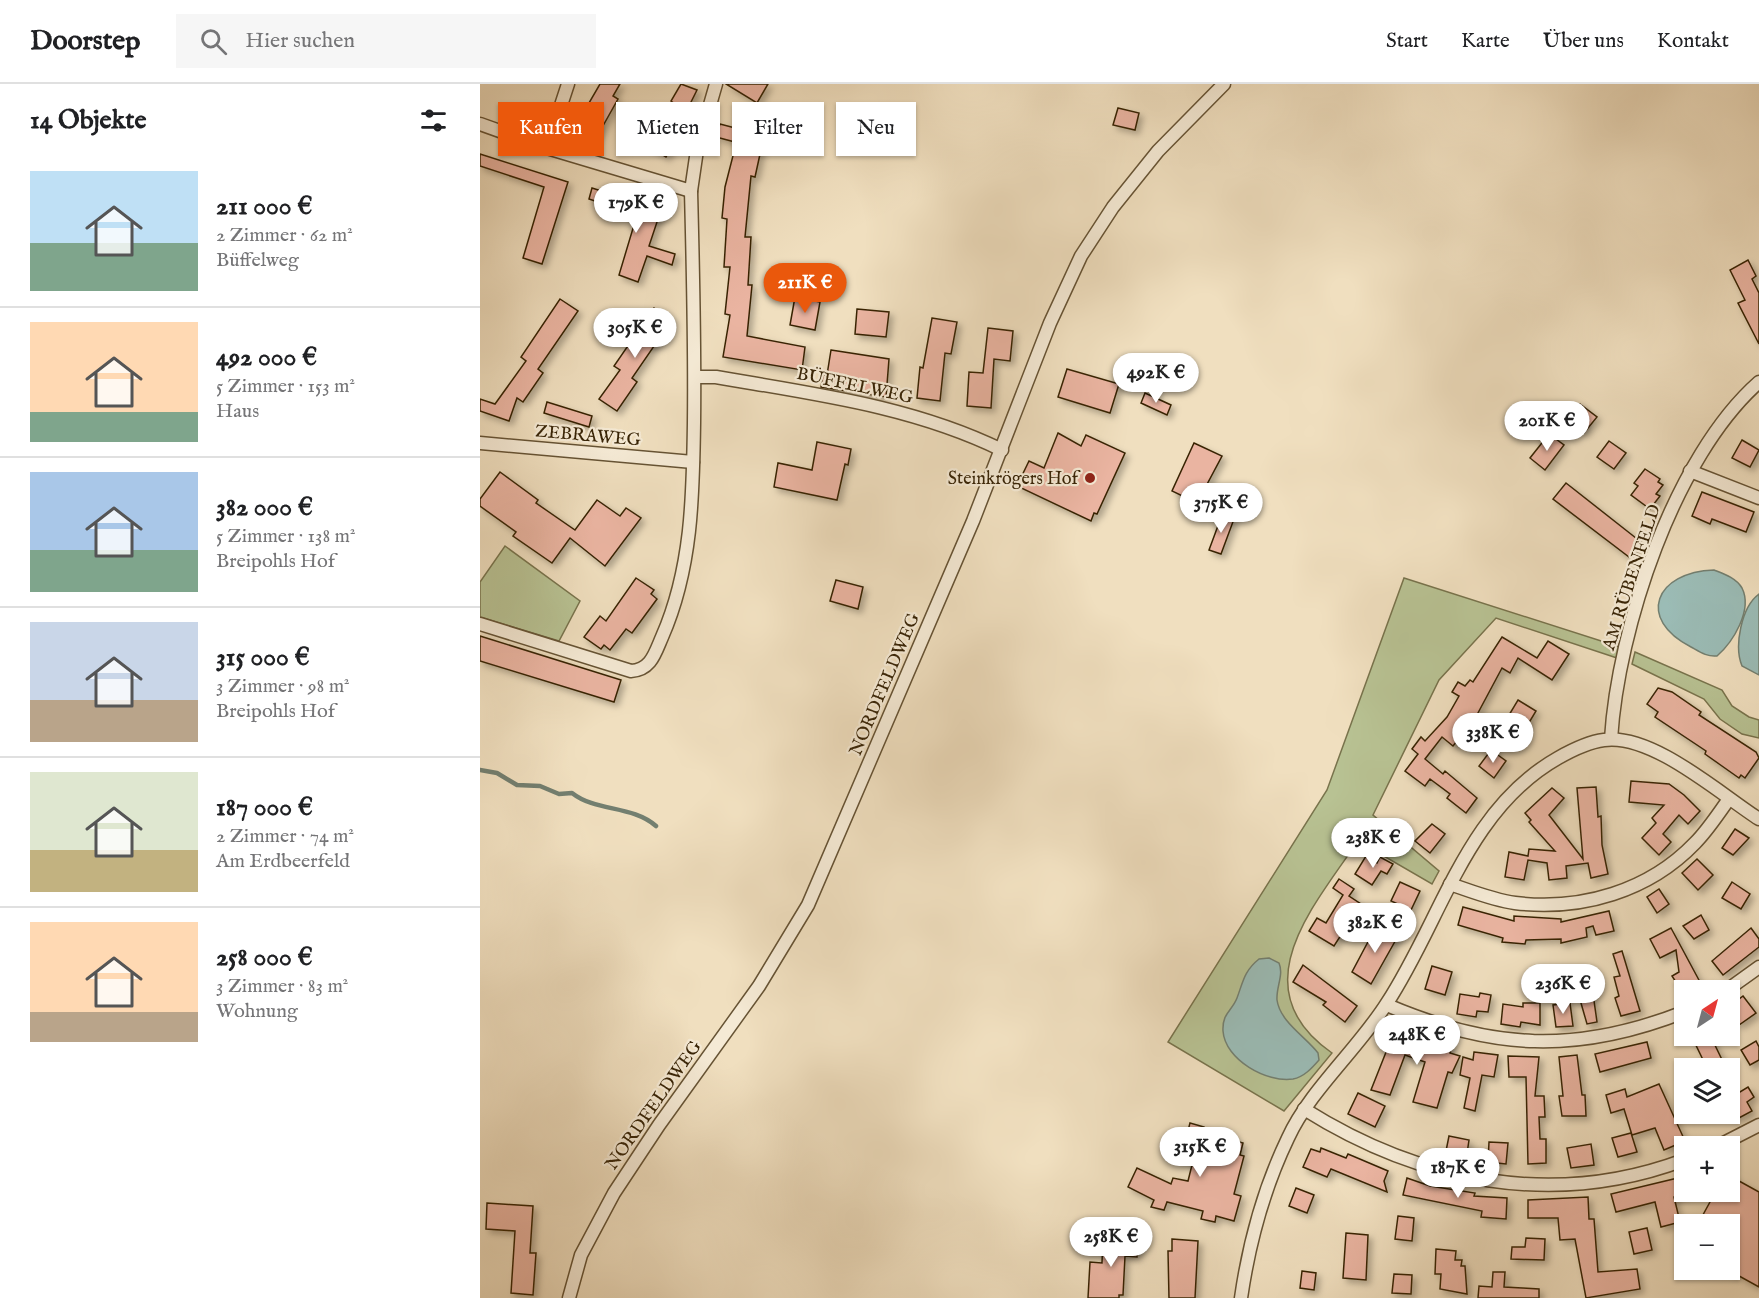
<!DOCTYPE html>
<html lang="de">
<head>
<meta charset="utf-8">
<style>
	body { margin:0; font-family:"IM FELL English",serif; background:#f6f6f6; color:#202124; height:100vh; display:flex; flex-direction:column; font-size:22px; white-space:nowrap }
	* { box-sizing:border-box; margin:0 }
	p { font-size:20px; color:#757577 }
	.icon { flex:none; width:33px; height:33px; fill:none; stroke:currentColor; stroke-width:2; stroke-linecap:round; stroke-linejoin:round }
	.map { position:relative; flex:1; overflow:hidden }
	.panel { display:flex; flex-direction:column; background:#fff; width:480px }
	.panel>* { flex:none }
	.hud { position:absolute; left:18px; top:18px; width:570px; height:54px; display:flex; gap:12px }
	.needle { width:39px; rotate:36deg }
	.tools { position:absolute; left:1194px; top:896px; display:grid; gap:12px }
	.tools a { display:grid; place-items:center; width:66px; height:66px; border-radius:0px; background:#fff; box-shadow:0 2px 4px #0004; font-size:30px }
	.price { position:absolute; translate:-50% -51px; padding:0 14px; border-radius:21px; background:#fff; color:#222; font-size:20px; line-height:39px; filter:drop-shadow(0 2px 3px #0008) }
	.price::after { content:''; position:absolute; left:50%; top:36px; width:18px; height:14px; margin-left:-9px; background:inherit; clip-path:polygon(0 0,100% 0,50% 100%) }
	.price.active { background:#ea580c; color:#fff }
	ul { padding:0; list-style:none }
	li { display:flex; align-items:center; gap:18px; height:150px; padding:0 30px }
	li+li { border-top:2px solid #e0e0e0 }
	li span { display:grid; place-items:center; flex:none; width:168px; height:120px; border-radius:0px; color:#555 }
	li>.icon { margin-inline-start:auto }
	span .icon { width:72px; height:72px; fill:#fffc; stroke-width:1 }
	li b { font-size:26px }
	h2 { display:flex; justify-content:space-between; align-items:center; height:72px; padding:0 30px; font-size:26px }
	.tag { padding:0 21px; border-radius:0px; background:#fff; box-shadow:0 2px 4px #0004; font-size:21px; line-height:54px }
	.tag.active { background:#ea580c; color:#fff }
	header { display:flex; align-items:center; gap:36px; box-sizing:border-box; height:84px; padding:0 30px; background:#fff; border-bottom:2px solid #e0e0e0 }
	header strong { font-size:28px }
	nav { display:flex; gap:33px; margin-inline-start:auto; font-size:21px }
	.search { width:420px; height:54px; background:#f6f6f6; display:flex; align-items:center; gap:15px; box-sizing:border-box; padding:0 21px; border-radius:0px; color:#757577; font-size:22px }
	main { display:flex; flex:1; min-height:0 }
	.map>svg:first-child { display:block }
</style>
</head>
<body>
<header>
<strong>Doorstep</strong>
<div class="search"><svg class="icon" aria-label="search" viewBox="0 0 24 24"><circle cx="10" cy="10" r="6"/><path d="M15 15l6 6"/></svg>Hier suchen</div>
<nav><a>Start</a><a>Karte</a><a>Über uns</a><a>Kontakt</a></nav>
</header>
<main>
<section class="panel">
<h2>14 Objekte<svg class="icon" aria-label="filters" viewBox="0 0 24 24"><path d="M4 7h16M4 17h16"/><circle cx="9" cy="7" r="2"/><circle cx="15" cy="17" r="2"/></svg></h2>
<ul>
<li><span style="background:linear-gradient(#bfe0f5 60%,#7fa58c 0)"><svg class="icon" aria-label="home" viewBox="0 0 24 24"><path d="M3 11l9-7 9 7M6 9v11h12V9"/></svg></span><div><b>211 000 €</b><p>2 Zimmer · 62 m²</p><p>Büffelweg</p></div></li>
<li><span style="background:linear-gradient(#ffd9b3 75%,#7fa58c 0)"><svg class="icon" aria-label="home" viewBox="0 0 24 24"><path d="M3 11l9-7 9 7M6 9v11h12V9"/></svg></span><div><b>492 000 €</b><p>5 Zimmer · 153 m²</p><p>Haus</p></div></li>
<li><span style="background:linear-gradient(#a9c7e8 65%,#7fa58c 0)"><svg class="icon" aria-label="home" viewBox="0 0 24 24"><path d="M3 11l9-7 9 7M6 9v11h12V9"/></svg></span><div><b>382 000 €</b><p>5 Zimmer · 138 m²</p><p>Breipohls Hof</p></div></li>
<li><span style="background:linear-gradient(#c9d6e8 65%,#b9a48a 0)"><svg class="icon" aria-label="home" viewBox="0 0 24 24"><path d="M3 11l9-7 9 7M6 9v11h12V9"/></svg></span><div><b>315 000 €</b><p>3 Zimmer · 98 m²</p><p>Breipohls Hof</p></div></li>
<li><span style="background:linear-gradient(#dfe7d0 65%,#c2b280 0)"><svg class="icon" aria-label="home" viewBox="0 0 24 24"><path d="M3 11l9-7 9 7M6 9v11h12V9"/></svg></span><div><b>187 000 €</b><p>2 Zimmer · 74 m²</p><p>Am Erdbeerfeld</p></div></li>
<li><span style="background:linear-gradient(#ffd9b3 75%,#b9a48a 0)"><svg class="icon" aria-label="home" viewBox="0 0 24 24"><path d="M3 11l9-7 9 7M6 9v11h12V9"/></svg></span><div><b>258 000 €</b><p>3 Zimmer · 83 m²</p><p>Wohnung</p></div></li>
</ul>
</section>
<div class="map">
<svg width="1279" height="1214" viewBox="0 0 1279 1214">
	<defs>
		<filter id="shadow"><feDropShadow dx="4" dy="4" stdDeviation="3" flood-color="#0004"/></filter>
	</defs>
	<rect width="100%" height="100%" fill="#f0dfbf"/>
	<filter id="stains"><feTurbulence type="fractalNoise" baseFrequency=".00333" numOctaves="4"/><feColorMatrix values="0 0 0 0 .2 0 0 0 0 .09 0 0 0 0 .02 0 0 0 .5 -.17"/></filter>
	<radialGradient id="worn" r=".72"><stop offset=".6" stop-color="#630" stop-opacity="0"/><stop offset="1" stop-color="#630" stop-opacity=".3"/></radialGradient>
	<g fill="#b8c293" stroke="#78734c" stroke-width="1.5">
		<polygon points="25,462 100,517 79,557 0,533 0,498"/>
		<path d="M924,494l216,69 -3,11 -121,-40 -57,62 -66,135 66,56 -7,13 -74,-43c-46,67 -118,148 -26,212l-48,58 -116,-69 159,-252z"/>
		<polygon points="1155,568 1242,606 1252,622 1269,633 1279,636 1279,654 1262,650 1240,635 1224,615 1152,580"/>
	</g>
	<g fill="#9bbcb6" stroke="#737f70" stroke-width="1.5">
		<path d="M1234,486c10,4 22,8 28,18 11,22 -9,54 -25,68 -10,1 -17,-4 -26,-9 -55,-28 -36,-75 23,-77z"/>
		<path d="M1279,510v81l-17,-9c-8,-19 -1,-59 17,-72z"/>
		<path d="M789,874l10,5c5,12 -3,24 -2,37 3,22 29,37 41,53l1,7c-7,8 -15,17 -26,19 -26,4 -68,-19 -70,-48 -1,-18 9,-20 14,-33 6,-16 7,-27 22,-39z"/>
	</g>
	<g fill="none" stroke-linecap="round" stroke-linejoin="round">
		<path stroke="#737f70" stroke-width="4.5" d="M0,686l17,3 20,12 23,1 19,8 13,-1c24,19 60,12 84,33"/>
	</g>
	<g fill="#eab4a1" stroke="#382406" stroke-width="1.5" filter="url(#shadow)">
		<polygon points="120,0 140,0 133,12 138,15 115,56 95,43"/>
		<polygon points="201,0 217,6 206,28 191,17"/>
		<polygon points="246,0 288,0 277,19"/>
		<polygon points="638,24 659,29 655,46 633,41"/>
		<polygon points="240,40 259,45 255,58 236,53"/>
		<polygon points="182,44 199,52 186,73 170,63"/>
		<polygon points="257,56 282,61 275,93 271,92 265,153 271,153 268,201 272,201 267,252 325,263 322,286 243,273 250,231 245,230 250,183 244,183 247,135 242,134 245,103"/>
		<polygon points="0,70 88,98 62,180 43,174 64,103 0,82"/>
		<polygon points="112,104 181,126 169,162 195,170 192,181 167,172 158,198 139,191 157,131 109,115"/>
		<polygon points="1268,176 1276,192 1272,195 1279,209 1279,260 1258,219 1265,216 1250,186"/>
		<polygon points="315,213 340,218 335,246 310,241"/>
		<polygon points="80,215 98,227 58,285 63,289 43,318 37,314 29,337 0,327 0,315 15,320 46,277 41,273"/>
		<polygon points="174,224 192,236 152,294 157,298 137,327 119,315 140,286 134,282"/>
		<polygon points="377,225 409,228 406,253 375,250"/>
		<polygon points="452,234 477,238 471,270 465,269 460,317 437,314 440,283 443,284"/>
		<polygon points="508,244 533,247 530,277 514,275 511,324 487,322 489,288 503,289"/>
		<polygon points="351,266 409,275 406,313 341,303 343,291 347,291"/>
		<polygon points="587,285 639,300 630,329 578,313"/>
		<polygon points="665,309 691,321 687,331 661,319"/>
		<polygon points="67,318 112,332 109,343 64,329"/>
		<polygon points="1100,320 1117,333 1104,349 1088,336"/>
		<polygon points="578,349 601,362 606,351 645,369 617,430 614,429 611,437 537,402 549,377 564,384"/>
		<polygon points="1069,350 1084,361 1065,386 1050,374"/>
		<polygon points="1262,356 1279,366 1270,383 1252,374"/>
		<polygon points="1129,357 1146,369 1134,385 1117,373"/>
		<polygon points="337,358 371,365 368,381 365,380 357,416 294,403 298,379 332,386"/>
		<polygon points="714,359 742,372 717,419 692,407"/>
		<polygon points="1165,385 1180,395 1178,398 1183,401 1176,410 1180,412 1170,425 1151,411 1158,402 1154,399"/>
		<polygon points="20,388 58,416 56,419 95,446 117,416 140,432 146,424 161,434 125,482 90,454 72,479 33,452 36,448 0,422 0,415"/>
		<polygon points="1086,399 1161,458 1149,473 1073,415"/>
		<polygon points="1222,408 1274,428 1266,448 1232,435 1230,440 1212,432"/>
		<polygon points="742,431 754,435 741,470 729,466"/>
		<polygon points="156,494 174,506 171,510 177,515 152,549 146,545 130,566 124,561 121,565 104,553 120,532 126,537"/>
		<polygon points="356,496 383,503 378,525 350,517"/>
		<polygon points="0,552 141,596 134,618 0,577"/>
		<polygon points="1022,553 1057,574 1068,557 1089,570 1072,596 1038,574 1030,589 1022,584 991,642 998,647 989,659 981,652 973,662 962,653 945,675 963,690 965,687 997,714 986,729 967,714 970,710 950,695 945,702 925,687 938,670 932,665 941,653 945,657 967,633 979,612 972,608 978,598 985,602 990,596 993,598"/>
		<polygon points="1178,604 1192,608 1221,628 1219,631 1276,668 1279,674 1265,694 1261,691 1259,694 1225,670 1226,667 1175,633 1178,628 1167,620"/>
		<polygon points="1038,616 1056,627 1041,652 1023,641"/>
		<polygon points="1011,666 1026,677 1014,694 999,682"/>
		<polygon points="1151,697 1189,700 1204,711 1220,727 1208,740 1199,731 1183,750 1191,758 1179,771 1162,754 1176,739 1172,734 1184,721 1149,718"/>
		<polygon points="1116,703 1118,733 1121,732 1122,761 1128,790 1111,794 1108,779 1086,782 1087,794 1069,796 1067,779 1048,776 1044,796 1025,793 1029,768 1048,772 1049,765 1075,767 1049,738 1051,736 1045,729 1072,704 1084,714 1069,731 1103,775 1097,704"/>
		<polygon points="952,740 965,750 950,769 935,757"/>
		<polygon points="1255,745 1269,754 1253,771 1242,764"/>
		<polygon points="886,772 897,779 900,773 913,780 907,790 901,787 892,801 875,790"/>
		<polygon points="1217,775 1233,791 1218,806 1202,789"/>
		<polygon points="859,795 874,805 869,812 881,820 854,862 829,847 837,834 846,839 863,811 853,804"/>
		<polygon points="920,798 940,807 931,826 911,817"/>
		<polygon points="1252,798 1270,810 1261,825 1242,814"/>
		<polygon points="1179,805 1189,820 1177,829 1167,813"/>
		<polygon points="983,823 1034,837 1034,832 1081,835 1081,838 1129,827 1134,847 1116,851 1113,842 1106,844 1107,853 1081,859 1081,855 1046,856 1045,860 1022,858 1023,854 978,841"/>
		<polygon points="1221,831 1229,846 1214,855 1203,842"/>
		<polygon points="898,839 918,852 891,900 872,888"/>
		<polygon points="1191,844 1220,898 1211,906 1201,906 1192,892 1199,888 1196,866 1180,874 1170,855"/>
		<polygon points="1271,844 1279,855 1279,863 1243,891 1232,877"/>
		<polygon points="1142,867 1160,927 1141,932 1135,914 1139,912 1134,893 1140,892 1133,870"/>
		<polygon points="823,881 877,922 865,938 843,921 846,918 813,898"/>
		<polygon points="952,882 972,888 965,911 945,905"/>
		<polygon points="1097,905 1114,917 1117,938 1107,940"/>
		<polygon points="1000,909 1011,911 1008,928 997,927 996,933 977,930 980,910 999,913"/>
		<polygon points="1263,912 1276,929 1259,941 1250,928 1250,922"/>
		<polygon points="1043,919 1060,919 1060,941 1041,938 1040,943 1021,940 1023,920 1043,923"/>
		<polygon points="1090,919 1093,942 1076,943 1073,921"/>
		<polygon points="916,943 950,958 951,954 972,960 970,969 980,972 972,989 968,988 957,1024 933,1018 945,978 925,971 910,1011 891,1006"/>
		<polygon points="1211,951 1230,951 1246,984 1227,984"/>
		<polygon points="1276,957 1279,963 1279,976 1270,981 1261,966"/>
		<polygon points="1167,958 1171,974 1120,988 1115,970"/>
		<polygon points="994,968 1018,971 1014,993 1002,991 995,1027 984,1024 990,994 980,991 983,973 993,976"/>
		<polygon points="1097,971 1102,1011 1105,1011 1106,1032 1082,1032 1079,1012 1083,1012 1079,973"/>
		<polygon points="1028,972 1059,973 1055,1012 1064,1012 1065,1033 1059,1033 1060,1055 1066,1055 1066,1079 1048,1080 1046,993 1029,993"/>
		<polygon points="1179,1000 1205,1057 1184,1066 1175,1044 1152,1051 1144,1025 1131,1029 1126,1011 1145,1005 1147,1013"/>
		<polygon points="1268,1003 1274,1013 1267,1018 1272,1027 1257,1035 1250,1022 1250,1014"/>
		<polygon points="878,1009 905,1022 895,1043 868,1030"/>
		<polygon points="710,1039 724,1043 723,1048 763,1059 760,1071 764,1072 754,1110 761,1112 754,1137 736,1132 735,1138 721,1135 723,1127 687,1118 684,1126 671,1123 674,1116 648,1103 657,1084 691,1100 693,1094 708,1097 713,1077 701,1074"/>
		<polygon points="1151,1049 1157,1068 1138,1073 1132,1054"/>
		<polygon points="969,1052 989,1056 986,1076 965,1072"/>
		<polygon points="1009,1058 1028,1059 1026,1080 1008,1078"/>
		<polygon points="1111,1060 1114,1081 1091,1084 1087,1064"/>
		<polygon points="841,1064 866,1074 868,1070 908,1087 904,1097 907,1108 851,1085 847,1093 823,1083 831,1065 840,1068"/>
		<polygon points="1250,1092 1279,1108 1279,1203 1250,1187 1250,1140 1218,1140 1236,1107 1250,1107"/>
		<polygon points="1202,1093 1206,1110 1194,1113 1200,1138 1181,1143 1175,1118 1136,1128 1131,1110"/>
		<polygon points="927,1094 950,1102 995,1109 994,1112 1027,1114 1026,1135 1001,1133 1002,1127 923,1111"/>
		<polygon points="816,1104 834,1111 827,1129 809,1122"/>
		<polygon points="1108,1113 1109,1135 1114,1135 1118,1188 1157,1185 1160,1205 1106,1214 1095,1155 1080,1156 1078,1134 1048,1134 1048,1116"/>
		<polygon points="7,1119 53,1122 50,1169 56,1169 53,1211 31,1209 35,1147 6,1145"/>
		<polygon points="918,1132 934,1134 932,1157 915,1155"/>
		<polygon points="1167,1144 1172,1166 1154,1170 1149,1148"/>
		<polygon points="866,1149 888,1151 886,1196 863,1194"/>
		<polygon points="623,1152 658,1154 657,1173 645,1172 643,1211 639,1211 639,1214 608,1214 610,1178 622,1179"/>
		<polygon points="1046,1154 1065,1155 1064,1176 1031,1175 1032,1163 1045,1163"/>
		<polygon points="692,1155 718,1157 715,1214 689,1214 688,1167 692,1167"/>
		<polygon points="956,1165 976,1167 975,1176 982,1176 981,1182 985,1182 987,1210 960,1205 961,1190 955,1190"/>
		<polygon points="822,1187 836,1189 834,1206 820,1204"/>
		<polygon points="1013,1188 1025,1188 1024,1203 1059,1205 1059,1214 998,1214 999,1202 1012,1203"/>
		<polygon points="914,1190 932,1191 931,1210 912,1209"/>
	</g>
	<g fill="none" stroke-linecap="round" stroke-linejoin="round">
		<defs>
			<g id="minor">
				<polyline points="0,40 67,64 211,107 217,66 236,0"/>
				<polyline points="67,64 88,0"/>
				<path d="M215,293h21c98,17 196,29 286,73"/>
				<polyline points="0,359 213,378"/>
				<polyline points="1210,387 1279,414"/>
				<path d="M0,540l151,47c20,-1 24,-18 31,-34 30,-68 31,-141 32,-214 1,-78 -1,-155 -3,-232"/>
				<path d="M1131,655c7,-111 63,-282 148,-357"/>
				<path d="M970,800c21,7 43,16 65,19 67,8 134,-12 180,-60 13,-13 23,-29 34,-44"/>
				<polyline points="1247,906 1279,883"/>
				<path d="M907,921c105,45 190,49 297,7"/>
				<path d="M824,1025c116,73 249,100 380,51"/>
				<polyline points="1238,1062 1279,1041"/>
				<polyline points="89,1214 101,1171 134,1109 179,1041 279,902 328,821 493,437 570,239 601,172 633,123 678,67 744,0"/>
				<path d="M761,1214c8,-55 23,-110 47,-160 22,-48 70,-89 99,-135 54,-82 79,-193 171,-245 14,-8 30,-16 46,-18 48,-7 116,54 155,79"/>
			</g>
		</defs>
		<use href="#minor" stroke="#665334" stroke-width="15"/>
		<use href="#minor" stroke="#f5ead5" stroke-width="12"/>
	</g>
	<circle fill="#8f2418" stroke="#f5ead5" stroke-width="2" cx="610" cy="394" r="6"/>
	<g text-anchor="middle" stroke-width="4.5" stroke-linejoin="round" paint-order="stroke">
		<g font-size="18" fill="#382406" stroke="#f5ead5">
			<text transform="translate(375 301) rotate(12)" y="6">BÜFFELWEG</text>
			<text transform="translate(108 351) rotate(5)" y="6">ZEBRAWEG</text>
			<text transform="translate(1151 493) rotate(-72)" y="6">AM RÜBENFELD</text>
			<text transform="translate(404 600) rotate(-67)" y="6">NORDFELDWEG</text>
			<text transform="translate(173 1021) rotate(-55)" y="6">NORDFELDWEG</text>
		</g>
		<g font-size="18" fill="#382406" stroke="#f5ead5" text-anchor="end">
			<text x="598" y="400">Steinkrögers Hof</text>
		</g>
	</g>
	<rect width="100%" height="100%" filter="url(#stains)"/>
	<rect width="100%" height="100%" fill="url(#worn)"/>
</svg>
<div class="tools">
<a><svg class="needle" viewBox="-14 -14 28 28"><path d="M0-13l5 13h-10z" fill="#e53935"/><path d="M0 13l5-13h-10z" fill="#757577"/></svg></a>
<a><svg class="icon" aria-label="layers" viewBox="0 0 24 24"><path d="M12 4l9 5-9 5-9-5zM3 14l9 5 9-5"/></svg></a>
<a>+</a>
<a>−</a>
</div>
<b class="price" style="left:156px;top:150px">179K €</b>
<b class="price active" style="left:325px;top:230px">211K €</b>
<b class="price" style="left:155px;top:275px">305K €</b>
<b class="price" style="left:676px;top:320px">492K €</b>
<b class="price" style="left:1067px;top:368px">201K €</b>
<b class="price" style="left:741px;top:450px">375K €</b>
<b class="price" style="left:1013px;top:680px">338K €</b>
<b class="price" style="left:893px;top:785px">238K €</b>
<b class="price" style="left:895px;top:870px">382K €</b>
<b class="price" style="left:1083px;top:931px">236K €</b>
<b class="price" style="left:937px;top:982px">248K €</b>
<b class="price" style="left:720px;top:1094px">315K €</b>
<b class="price" style="left:978px;top:1115px">187K €</b>
<b class="price" style="left:631px;top:1184px">258K €</b>
<div class="hud">
<a class="tag active">Kaufen</a>
<a class="tag">Mieten</a>
<a class="tag">Filter</a>
<a class="tag">Neu</a>
</div>
</div>
</main>
</body>
</html>
